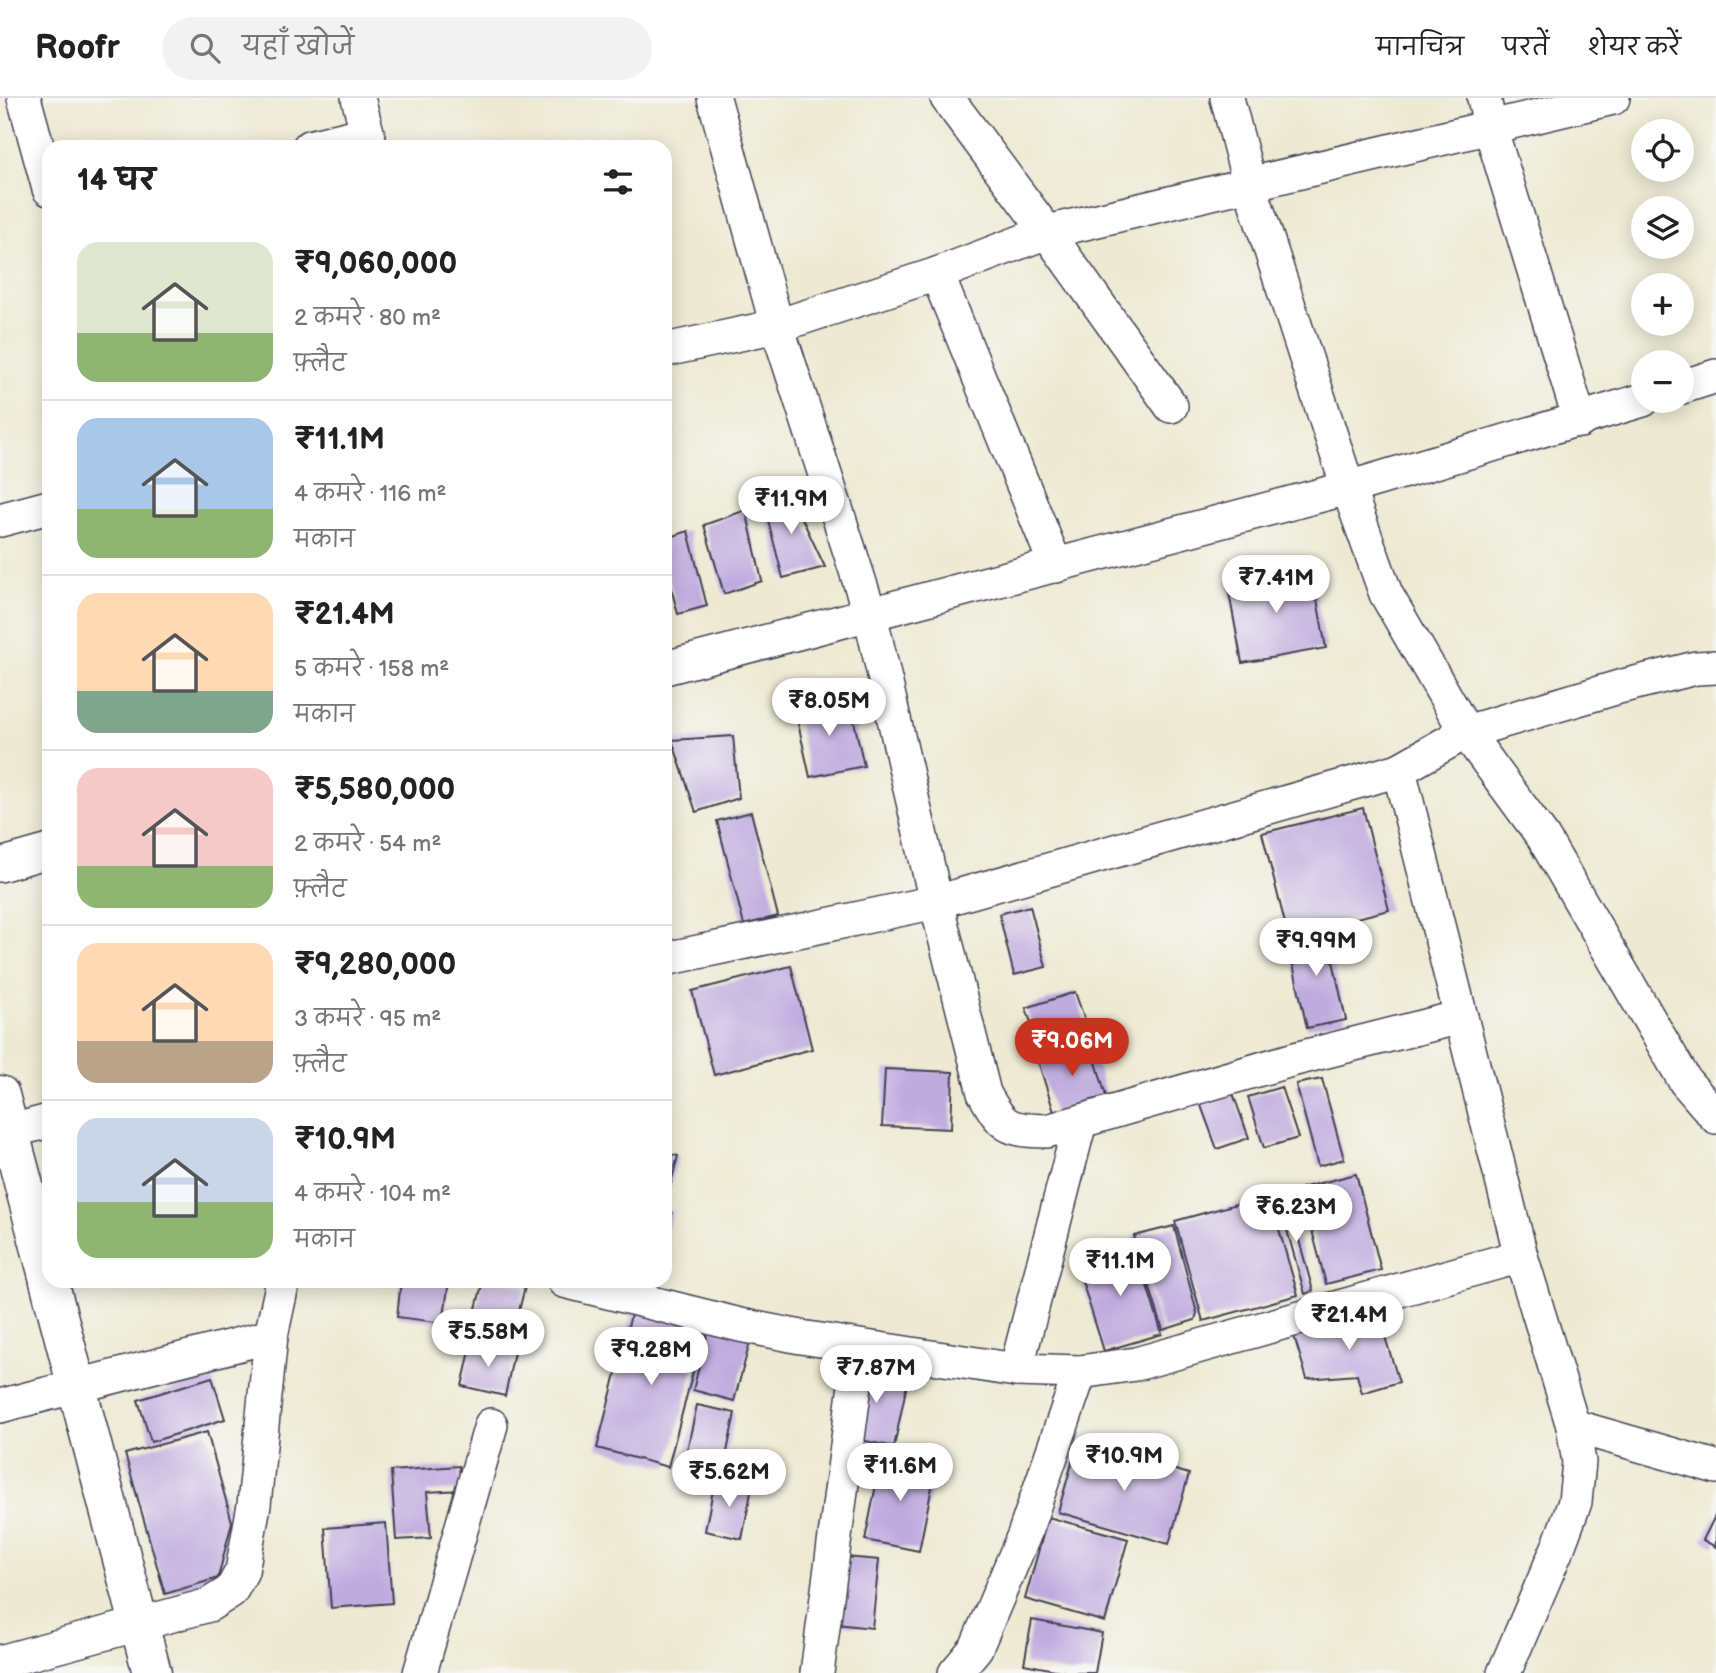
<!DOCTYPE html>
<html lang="hi">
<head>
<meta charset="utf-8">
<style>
	body { margin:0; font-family:"Balsamiq Sans","Playpen Sans Deva",sans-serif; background:#f2f2f2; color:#222; height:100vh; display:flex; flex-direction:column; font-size:26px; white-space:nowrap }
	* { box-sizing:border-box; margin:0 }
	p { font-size:23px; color:#767676 }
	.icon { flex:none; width:38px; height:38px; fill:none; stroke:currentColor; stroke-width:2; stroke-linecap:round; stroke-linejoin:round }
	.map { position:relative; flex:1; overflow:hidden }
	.sheet { position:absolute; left:42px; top:42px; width:630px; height:1148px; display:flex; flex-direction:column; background:#fff; border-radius:21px; box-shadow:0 4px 18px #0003 }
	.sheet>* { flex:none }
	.controls { position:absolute; left:1631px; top:21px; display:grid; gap:14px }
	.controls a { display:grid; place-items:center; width:63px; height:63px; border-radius:50%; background:#fff; box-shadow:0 4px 18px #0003; font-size:35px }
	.price { position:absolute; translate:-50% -60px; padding:0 16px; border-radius:24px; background:#fff; color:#222; font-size:23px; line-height:46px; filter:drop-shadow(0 2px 4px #0008) }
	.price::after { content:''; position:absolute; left:50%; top:42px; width:21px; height:16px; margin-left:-10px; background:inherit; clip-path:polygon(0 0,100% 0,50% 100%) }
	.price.active { background:#c8321e; color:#fff }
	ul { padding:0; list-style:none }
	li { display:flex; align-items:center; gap:21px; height:175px; padding:0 35px }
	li+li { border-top:2px solid #e0e0e0 }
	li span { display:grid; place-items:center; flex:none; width:196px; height:140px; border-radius:21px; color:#555 }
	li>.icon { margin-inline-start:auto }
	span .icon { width:84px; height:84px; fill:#fffc; stroke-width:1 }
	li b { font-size:30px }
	h2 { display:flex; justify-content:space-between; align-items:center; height:84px; padding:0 35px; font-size:30px }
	header { display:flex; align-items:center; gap:42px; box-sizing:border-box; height:98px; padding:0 35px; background:#fff; border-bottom:2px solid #e0e0e0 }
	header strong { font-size:33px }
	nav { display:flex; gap:38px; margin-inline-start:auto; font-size:24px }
	.search { width:490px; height:63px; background:#f2f2f2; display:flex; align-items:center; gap:18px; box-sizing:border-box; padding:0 24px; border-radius:38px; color:#767676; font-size:26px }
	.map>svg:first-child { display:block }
</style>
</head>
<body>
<header>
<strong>Roofr</strong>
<div class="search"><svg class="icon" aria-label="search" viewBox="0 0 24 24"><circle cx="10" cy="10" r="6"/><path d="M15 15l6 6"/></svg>यहाँ खोजें</div>
<nav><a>मानचित्र</a><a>परतें</a><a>शेयर करें</a></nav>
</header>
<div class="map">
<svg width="1716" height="1575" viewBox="0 0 1716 1575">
	<rect width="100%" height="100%" fill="#f6f6f2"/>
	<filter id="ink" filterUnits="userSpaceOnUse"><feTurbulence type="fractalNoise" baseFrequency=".0143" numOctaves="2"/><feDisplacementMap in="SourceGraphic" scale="14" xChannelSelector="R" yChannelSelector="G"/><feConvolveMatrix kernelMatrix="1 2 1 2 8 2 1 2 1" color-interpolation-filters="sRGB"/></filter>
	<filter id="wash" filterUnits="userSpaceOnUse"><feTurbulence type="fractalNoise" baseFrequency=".00686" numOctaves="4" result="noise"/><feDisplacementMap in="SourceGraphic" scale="28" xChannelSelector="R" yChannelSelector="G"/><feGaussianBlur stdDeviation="1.57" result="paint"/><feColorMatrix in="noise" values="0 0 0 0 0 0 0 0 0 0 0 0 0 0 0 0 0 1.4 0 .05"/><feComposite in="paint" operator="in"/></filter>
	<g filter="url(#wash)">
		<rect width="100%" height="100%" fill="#ede9d2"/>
		<g id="blocks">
			<g fill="#c0abdf">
				<polygon points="789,393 825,469 783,480 762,399"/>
				<polygon points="746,412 762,483 724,496 704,427"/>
				<polygon points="688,433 707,508 678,516 665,467 665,441"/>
				<polygon points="1311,469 1326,550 1242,565 1227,484"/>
				<polygon points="849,601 864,668 810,679 795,612"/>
				<polygon points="733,638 739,700 696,714 672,642"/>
				<polygon points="1363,710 1389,812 1288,837 1262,735"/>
				<polygon points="751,714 778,818 744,827 717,723"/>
				<polygon points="1030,808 1046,869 1014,877 999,816"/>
				<polygon points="1326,831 1346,922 1307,930 1287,839"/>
				<polygon points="791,868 812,951 714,977 692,893"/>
				<polygon points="1075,894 1090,937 1041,954 1026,910"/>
				<polygon points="1091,947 1106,998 1054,1014 1038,963"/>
				<polygon points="885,971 953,974 951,1031 882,1028"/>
				<polygon points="1322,981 1344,1061 1318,1068 1296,986"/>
				<polygon points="1281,989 1298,1040 1264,1050 1248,999"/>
				<polygon points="1231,990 1249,1040 1217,1051 1199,1002"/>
				<polygon points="665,1055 678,1058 666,1104 665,1104"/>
				<polygon points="1356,1076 1381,1172 1326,1186 1301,1090"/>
				<polygon points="1269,1097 1298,1197 1203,1223 1175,1123"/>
				<polygon points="1287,1098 1313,1193 1305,1196 1278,1100"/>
				<polygon points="665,1108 672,1115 666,1137 665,1137"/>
				<polygon points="1174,1128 1197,1215 1195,1222 1163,1232 1134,1138"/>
				<polygon points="1133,1142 1162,1236 1104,1253 1082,1183 1101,1152"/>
				<polygon points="401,1183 449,1183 443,1225 397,1219"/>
				<polygon points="483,1183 503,1183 525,1189 510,1248 469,1238"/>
				<polygon points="633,1209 705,1228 668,1369 597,1350"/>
				<polygon points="1377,1213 1399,1284 1362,1295 1357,1277 1307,1281 1294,1238"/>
				<polygon points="710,1226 752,1237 734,1303 693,1292"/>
				<polygon points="472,1244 514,1254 505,1298 462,1288"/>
				<polygon points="857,1266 909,1276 894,1349 842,1338"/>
				<polygon points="212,1279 225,1321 151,1344 138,1302"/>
				<polygon points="697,1307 735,1315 722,1378 683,1370"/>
				<polygon points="207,1334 232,1424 218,1480 165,1496 125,1356"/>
				<polygon points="1078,1344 1189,1376 1169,1446 1058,1414"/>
				<polygon points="882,1357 936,1369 919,1453 865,1442"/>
				<polygon points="459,1368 461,1392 427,1394 431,1440 396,1442 391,1373"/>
				<polygon points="715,1382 752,1389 742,1441 705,1433"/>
				<polygon points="1716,1416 1716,1449 1703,1442"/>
				<polygon points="1048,1419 1128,1441 1105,1524 1025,1501"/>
				<polygon points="386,1425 392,1505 331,1510 325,1430"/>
				<polygon points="833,1458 879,1462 872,1530 827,1525"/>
				<polygon points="1032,1522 1102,1535 1095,1575 1070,1575 1024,1566"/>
			</g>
		</g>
	</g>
	<g filter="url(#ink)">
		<use href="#blocks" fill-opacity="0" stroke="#404052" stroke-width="2"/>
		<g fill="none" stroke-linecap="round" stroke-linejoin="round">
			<defs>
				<g id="minor">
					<polyline points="24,0 49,91"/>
					<polyline points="358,0 371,49"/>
					<path d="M714,0l63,228 93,288 66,288 48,191c19,35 24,37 63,38l248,-72 166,-42"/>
					<polyline points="947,0 1047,134 1171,308"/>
					<polyline points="1227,0 1250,88 1348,390 1386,496 1466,634 1543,739 1685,983 1716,1019"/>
					<polyline points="1484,0 1490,29 1580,323"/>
					<polyline points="309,49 367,35"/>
					<polyline points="937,176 1056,468"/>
					<polyline points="665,252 777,228 937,176 1047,134 1613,0"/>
					<polyline points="1682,289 1716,278"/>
					<polyline points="0,422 49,409"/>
					<polyline points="665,570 1348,390 1643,302"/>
					<polyline points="0,767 49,753"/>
					<polyline points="665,861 936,804 1399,672"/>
					<polyline points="0,1036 49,1023"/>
					<polyline points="564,1183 740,1227 801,1239 1016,1272 1080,1274 1136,1266 1521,1158"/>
					<polyline points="1016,1272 1080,1024"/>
					<polyline points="0,1308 271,1238"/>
					<polyline points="1573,1328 1716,1369"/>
					<polyline points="0,1564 209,1507 231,1493 242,1473 254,1407 271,1238 283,1183"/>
					<polyline points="420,1575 491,1327"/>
					<polyline points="817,1575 857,1272"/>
					<polyline points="955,1575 976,1550 1024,1437 1080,1274"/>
					<polyline points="1504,1575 1559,1447 1575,1404 1579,1364 1573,1328 1521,1158 1399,672 1466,634 1619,589 1696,570 1716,569"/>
				</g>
				<g id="tertiary">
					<polyline points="0,997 49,1182"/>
					<polyline points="49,1183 152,1575"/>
				</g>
			</defs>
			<use href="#minor" stroke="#404052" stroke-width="36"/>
			<use href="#tertiary" stroke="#404052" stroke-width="41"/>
			<use href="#minor" stroke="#fff" stroke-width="33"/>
			<use href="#tertiary" stroke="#fff" stroke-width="38"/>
		</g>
	</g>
</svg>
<div class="controls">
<a><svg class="icon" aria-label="locate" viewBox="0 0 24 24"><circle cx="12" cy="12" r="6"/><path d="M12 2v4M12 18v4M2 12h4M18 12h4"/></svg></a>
<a><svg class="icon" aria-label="layers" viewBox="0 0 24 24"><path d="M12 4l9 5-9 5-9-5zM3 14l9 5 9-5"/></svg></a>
<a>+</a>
<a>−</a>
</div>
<b class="price" style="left:791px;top:438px">₹11.9M</b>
<b class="price" style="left:1276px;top:517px">₹7.41M</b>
<b class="price" style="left:829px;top:640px">₹8.05M</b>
<b class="price" style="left:1316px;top:880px">₹9.99M</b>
<b class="price active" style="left:1072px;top:980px">₹9.06M</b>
<b class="price" style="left:1296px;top:1146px">₹6.23M</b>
<b class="price" style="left:1120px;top:1200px">₹11.1M</b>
<b class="price" style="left:1349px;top:1254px">₹21.4M</b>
<b class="price" style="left:488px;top:1271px">₹5.58M</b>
<b class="price" style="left:651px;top:1289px">₹9.28M</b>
<b class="price" style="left:876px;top:1307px">₹7.87M</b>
<b class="price" style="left:1124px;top:1395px">₹10.9M</b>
<b class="price" style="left:900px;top:1405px">₹11.6M</b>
<b class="price" style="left:729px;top:1411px">₹5.62M</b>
<section class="sheet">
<h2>14 घर<svg class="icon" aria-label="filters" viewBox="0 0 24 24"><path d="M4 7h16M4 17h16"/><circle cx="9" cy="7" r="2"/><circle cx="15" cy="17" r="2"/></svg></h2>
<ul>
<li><span style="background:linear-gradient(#dfe7d0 65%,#8fb573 0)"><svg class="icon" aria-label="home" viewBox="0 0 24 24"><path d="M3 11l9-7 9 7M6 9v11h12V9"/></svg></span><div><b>₹9,060,000</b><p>2 कमरे · 80 m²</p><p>फ़्लैट</p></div></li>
<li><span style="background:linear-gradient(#a9c7e8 65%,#8fb573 0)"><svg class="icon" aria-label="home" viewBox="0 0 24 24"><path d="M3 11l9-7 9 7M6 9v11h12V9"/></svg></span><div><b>₹11.1M</b><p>4 कमरे · 116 m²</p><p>मकान</p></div></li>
<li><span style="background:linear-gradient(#ffd9b3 70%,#7fa58c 0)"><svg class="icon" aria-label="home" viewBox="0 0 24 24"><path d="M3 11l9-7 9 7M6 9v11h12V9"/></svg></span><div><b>₹21.4M</b><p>5 कमरे · 158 m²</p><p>मकान</p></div></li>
<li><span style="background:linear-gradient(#f6c9c9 70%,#8fb573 0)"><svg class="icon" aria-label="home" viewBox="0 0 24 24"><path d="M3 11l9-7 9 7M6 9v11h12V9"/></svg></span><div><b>₹5,580,000</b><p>2 कमरे · 54 m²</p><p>फ़्लैट</p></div></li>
<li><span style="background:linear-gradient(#ffd9b3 70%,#b9a48a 0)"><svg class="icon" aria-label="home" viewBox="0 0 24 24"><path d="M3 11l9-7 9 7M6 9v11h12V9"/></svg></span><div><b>₹9,280,000</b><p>3 कमरे · 95 m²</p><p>फ़्लैट</p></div></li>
<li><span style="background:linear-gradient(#c9d6e8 60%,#8fb573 0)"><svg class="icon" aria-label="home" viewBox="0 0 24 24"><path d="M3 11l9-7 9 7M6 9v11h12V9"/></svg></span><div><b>₹10.9M</b><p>4 कमरे · 104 m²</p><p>मकान</p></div></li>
</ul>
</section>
</div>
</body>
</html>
